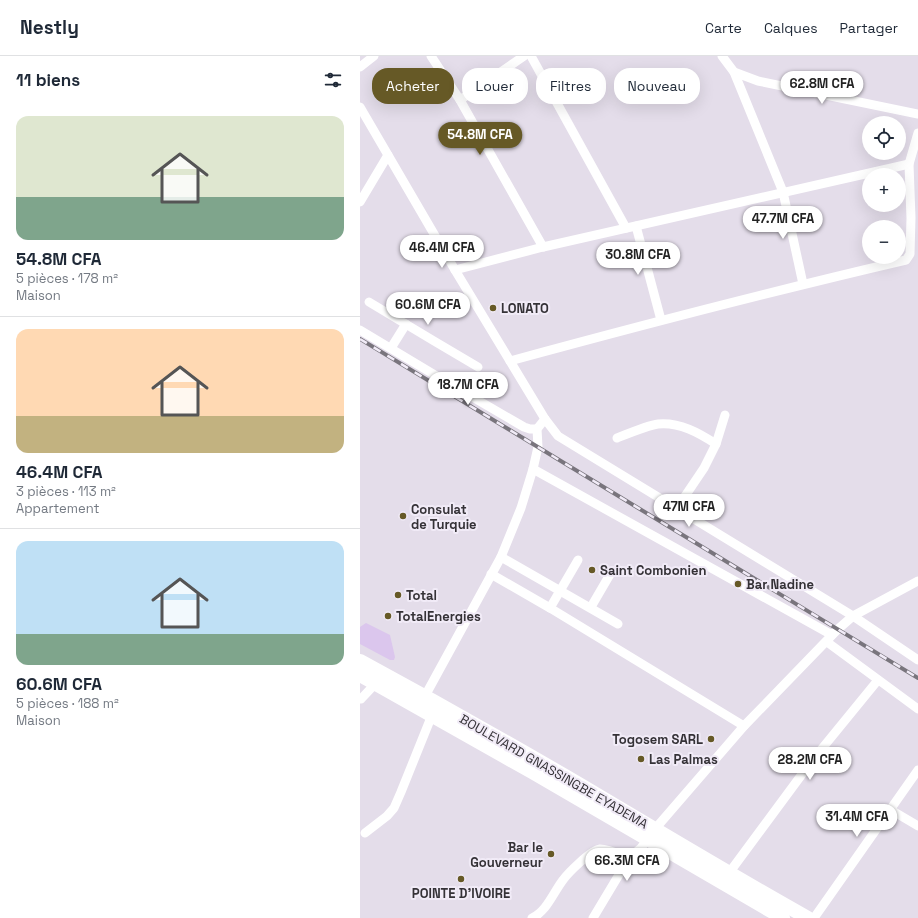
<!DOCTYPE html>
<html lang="fr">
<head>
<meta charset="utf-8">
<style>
	body { margin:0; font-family:"Space Grotesk",sans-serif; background:#f6f6f7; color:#1f2937; height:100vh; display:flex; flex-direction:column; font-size:15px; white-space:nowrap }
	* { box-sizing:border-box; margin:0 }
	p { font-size:13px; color:#747a83 }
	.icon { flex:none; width:22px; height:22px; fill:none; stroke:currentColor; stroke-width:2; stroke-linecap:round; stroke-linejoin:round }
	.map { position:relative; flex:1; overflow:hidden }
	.side { display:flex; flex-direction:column; background:#fff; width:360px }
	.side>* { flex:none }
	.top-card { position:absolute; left:12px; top:12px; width:380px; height:36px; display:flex; gap:8px }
	.tools { position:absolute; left:502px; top:60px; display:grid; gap:8px }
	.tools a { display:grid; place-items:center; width:44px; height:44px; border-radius:50%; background:#fff; box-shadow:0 4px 16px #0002; font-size:20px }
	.price { position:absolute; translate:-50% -34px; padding:0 9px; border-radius:14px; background:#fff; color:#222; font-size:13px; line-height:26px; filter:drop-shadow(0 1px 2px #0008) }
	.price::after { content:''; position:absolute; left:50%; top:24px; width:12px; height:9px; margin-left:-6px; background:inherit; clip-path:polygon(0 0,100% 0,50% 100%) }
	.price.active { background:#665926; color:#fff }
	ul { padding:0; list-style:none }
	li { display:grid; align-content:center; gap:8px; height:212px; padding:0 16px }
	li+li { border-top:1px solid #e0e1e3 }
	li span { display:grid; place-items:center; height:124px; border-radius:12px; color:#555 }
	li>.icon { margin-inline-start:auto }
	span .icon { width:72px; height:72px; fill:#fffc; stroke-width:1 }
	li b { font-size:17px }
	h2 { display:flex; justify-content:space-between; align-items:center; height:48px; padding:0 16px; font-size:17px }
	.tag { padding:0 14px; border-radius:16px; background:#fff; box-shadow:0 4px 16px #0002; font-size:14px; line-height:36px }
	.tag.active { background:#665926; color:#fff }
	header { display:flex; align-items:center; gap:24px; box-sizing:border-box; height:56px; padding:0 20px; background:#fff; border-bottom:1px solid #e0e1e3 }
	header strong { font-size:19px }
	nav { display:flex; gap:22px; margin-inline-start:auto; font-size:14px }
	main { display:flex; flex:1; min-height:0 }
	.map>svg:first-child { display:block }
</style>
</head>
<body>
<header>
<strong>Nestly</strong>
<nav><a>Carte</a><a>Calques</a><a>Partager</a></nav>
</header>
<main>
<section class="side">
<h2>11 biens<svg class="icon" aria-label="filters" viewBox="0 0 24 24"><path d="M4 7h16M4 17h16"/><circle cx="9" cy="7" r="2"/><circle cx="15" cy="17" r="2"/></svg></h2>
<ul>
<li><span style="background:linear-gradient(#dfe7d0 65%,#7fa58c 0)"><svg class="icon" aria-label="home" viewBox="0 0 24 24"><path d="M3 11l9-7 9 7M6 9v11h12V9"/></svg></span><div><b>54.8M CFA</b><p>5 pièces · 178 m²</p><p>Maison</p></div></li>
<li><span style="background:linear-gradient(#ffd9b3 70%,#c2b280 0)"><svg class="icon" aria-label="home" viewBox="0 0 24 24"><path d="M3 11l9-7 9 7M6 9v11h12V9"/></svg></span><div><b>46.4M CFA</b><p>3 pièces · 113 m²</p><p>Appartement</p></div></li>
<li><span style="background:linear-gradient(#bfe0f5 75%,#7fa58c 0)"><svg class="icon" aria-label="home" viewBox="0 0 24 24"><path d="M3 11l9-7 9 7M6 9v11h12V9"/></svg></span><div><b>60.6M CFA</b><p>5 pièces · 188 m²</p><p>Maison</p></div></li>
</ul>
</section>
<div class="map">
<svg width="558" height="862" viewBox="0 0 558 862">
	<rect width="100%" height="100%" fill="#e4ddea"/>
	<polygon fill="#dbc6ed" points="6,567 30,579 35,601 34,604 30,604 0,588 0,571"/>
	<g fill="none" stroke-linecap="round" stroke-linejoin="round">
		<g stroke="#fff" stroke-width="9">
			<polyline points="71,0 100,44 183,191"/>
			<polyline points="171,0 266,172"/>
			<polyline points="362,0 374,16 423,136 443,228"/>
			<polyline points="0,11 14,0"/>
			<polyline points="374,16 398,25 558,58"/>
			<polyline points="100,44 164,0"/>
			<polyline points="0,51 95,214 185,363 198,380 493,560 558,604"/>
			<polyline points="0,146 28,99"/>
			<polyline points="276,170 301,264"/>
			<polyline points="95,214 183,191 549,108"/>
			<polyline points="9,246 74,285 118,311"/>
			<polyline points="0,274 85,325 164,371 170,373 177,373"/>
			<polyline points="31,292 46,268"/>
			<path d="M150,305c132,-36 263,-70 396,-101l4,-6 1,-36 -2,-54 9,-31"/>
			<path d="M257,382c10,-4 32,-13 41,-14 22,-2 41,9 58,20"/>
			<polyline points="173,413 472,579"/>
			<polyline points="317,452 344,412 356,388 365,359"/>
			<polyline points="141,501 258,568"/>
			<polyline points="131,518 190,552 384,670"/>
			<polyline points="231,551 252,515"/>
			<polyline points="190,552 218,504"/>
			<polyline points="467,586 558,653"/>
			<polyline points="65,640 141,501 161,452 173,413 178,391 177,373 185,363"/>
			<polyline points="0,642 1,643 16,627"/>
			<polyline points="531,754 558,770"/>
			<polyline points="5,777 27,760 34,752 41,736 72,659"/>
			<polyline points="369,817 451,706 518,624"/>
			<path d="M172,862c15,-7 21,-25 31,-38 5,-7 28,-30 37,-31 9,0 21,6 29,9"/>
			<polyline points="233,862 269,802 281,792 295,773 384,670 477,574 493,560 558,525"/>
			<polyline points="454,862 558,714"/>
		</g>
		<g stroke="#fff" stroke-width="14">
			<path d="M0,605c74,40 147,81 219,123 76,45 152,91 229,134"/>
			<polyline points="0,619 172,716 423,862"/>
		</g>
		<defs>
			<polyline id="rail" points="0,283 558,622"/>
		</defs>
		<use href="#rail" stroke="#79757d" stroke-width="4"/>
		<use href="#rail" stroke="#f1ebf7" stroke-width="2.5" stroke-dasharray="8" stroke-linecap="butt"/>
	</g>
	<g fill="#665926" stroke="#f1ebf7" stroke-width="1.5">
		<circle cx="133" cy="252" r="4"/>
		<circle cx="43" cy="460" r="4"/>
		<circle cx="232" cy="514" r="4"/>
		<circle cx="378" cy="528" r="4"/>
		<circle cx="38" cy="539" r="4"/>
		<circle cx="28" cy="560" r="4"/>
		<circle cx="351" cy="683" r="4"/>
		<circle cx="281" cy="703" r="4"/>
		<circle cx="191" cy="798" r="4"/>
		<circle cx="101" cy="823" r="4"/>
	</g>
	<g text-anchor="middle" stroke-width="4" stroke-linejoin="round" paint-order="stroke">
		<g font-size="13" font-weight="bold" fill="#353237" stroke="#f1ebf7" text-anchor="start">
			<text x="141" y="257">LONATO</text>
			<text x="51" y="458">Consulat<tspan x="51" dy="15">de Turquie</tspan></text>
			<text x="240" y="519">Saint Combonien</text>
			<text x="386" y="533">Bar Nadine</text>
			<text x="46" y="544">Total</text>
			<text x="36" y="565">TotalEnergies</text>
			<text x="343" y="688" text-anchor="end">Togosem SARL</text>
			<text x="289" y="708">Las Palmas</text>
			<text x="183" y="796" text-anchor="end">Bar le<tspan x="183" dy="15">Gouverneur</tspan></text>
			<text x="101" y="842" text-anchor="middle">POINTE D'IVOIRE</text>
		</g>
		<g font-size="13" fill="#353237" stroke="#f1ebf7">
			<text transform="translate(194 715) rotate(30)" y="5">BOULEVARD GNASSINGBE EYADEMA</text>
		</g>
	</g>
</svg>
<div class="tools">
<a><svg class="icon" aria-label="locate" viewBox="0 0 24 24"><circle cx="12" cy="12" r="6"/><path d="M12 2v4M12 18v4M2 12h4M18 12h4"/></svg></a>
<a>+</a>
<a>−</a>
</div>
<b class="price" style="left:462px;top:49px">62.8M CFA</b>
<b class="price active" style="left:120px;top:100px">54.8M CFA</b>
<b class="price" style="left:423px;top:184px">47.7M CFA</b>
<b class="price" style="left:82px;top:213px">46.4M CFA</b>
<b class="price" style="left:278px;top:220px">30.8M CFA</b>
<b class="price" style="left:68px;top:270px">60.6M CFA</b>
<b class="price" style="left:108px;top:350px">18.7M CFA</b>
<b class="price" style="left:329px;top:472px">47M CFA</b>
<b class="price" style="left:450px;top:725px">28.2M CFA</b>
<b class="price" style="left:497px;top:782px">31.4M CFA</b>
<b class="price" style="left:267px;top:826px">66.3M CFA</b>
<div class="top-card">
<a class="tag active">Acheter</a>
<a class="tag">Louer</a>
<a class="tag">Filtres</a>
<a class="tag">Nouveau</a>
</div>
</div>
</main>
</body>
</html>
